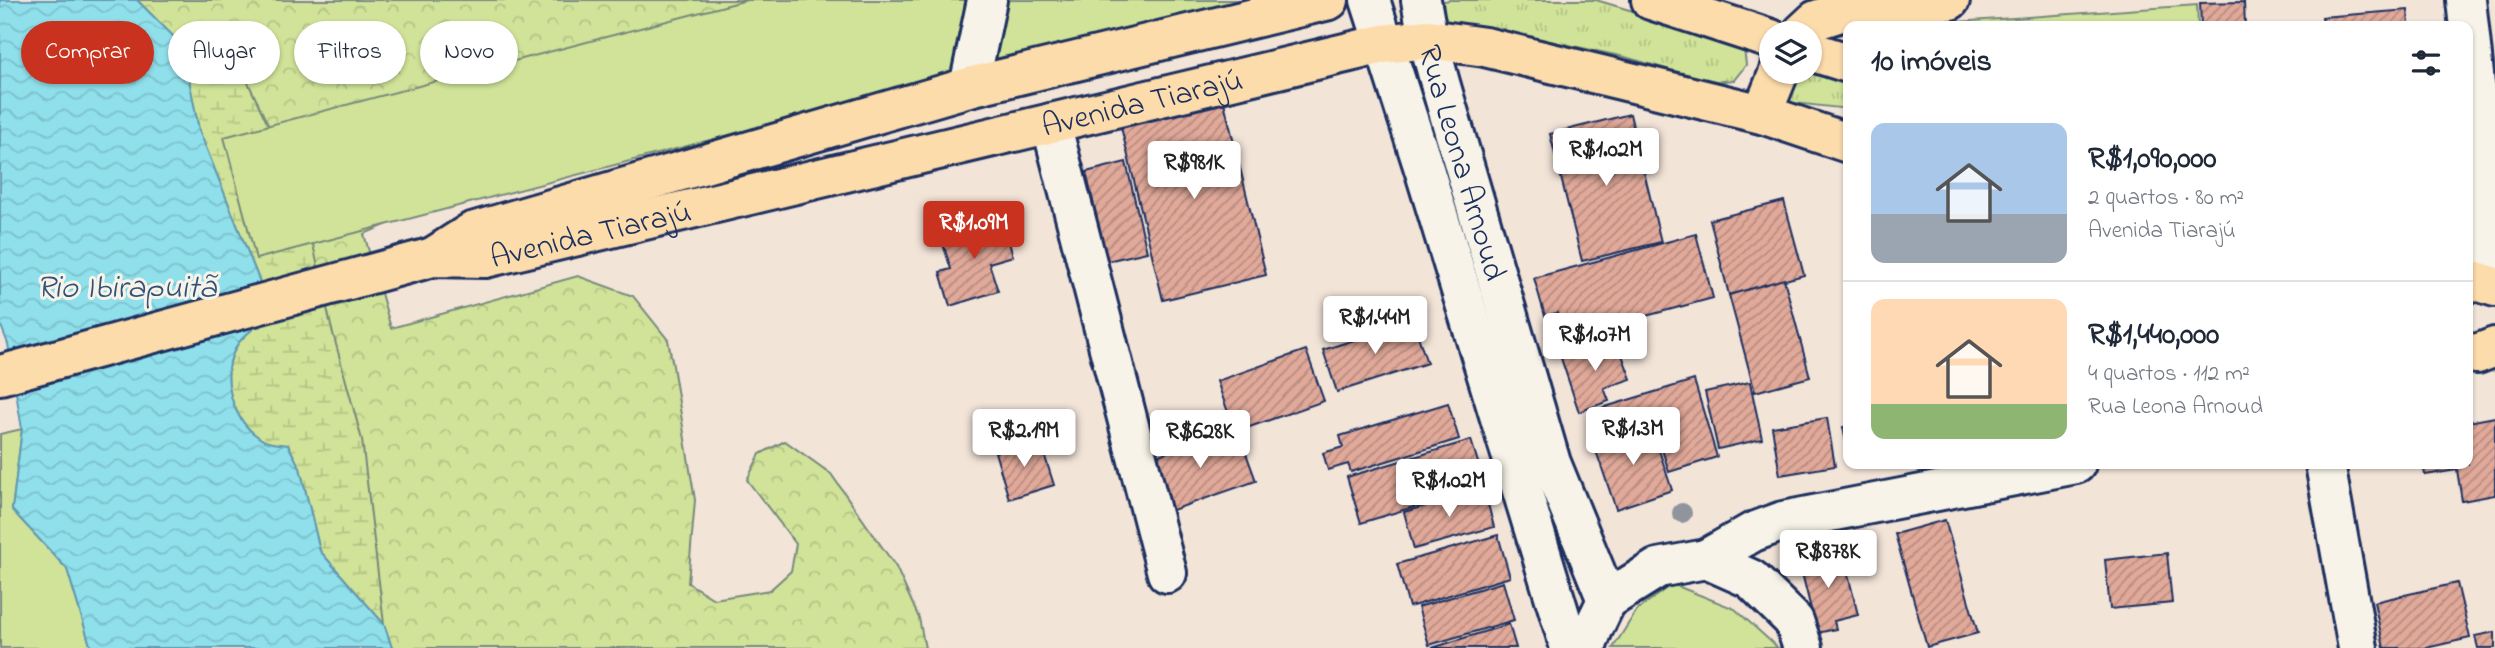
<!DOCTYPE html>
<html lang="pt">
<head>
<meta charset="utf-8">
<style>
	body { margin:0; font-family:"Indie Flower",sans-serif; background:#f6f6f7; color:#1f2937; height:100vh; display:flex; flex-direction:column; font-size:26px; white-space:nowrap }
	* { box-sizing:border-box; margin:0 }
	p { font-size:23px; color:#747a83 }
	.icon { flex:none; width:38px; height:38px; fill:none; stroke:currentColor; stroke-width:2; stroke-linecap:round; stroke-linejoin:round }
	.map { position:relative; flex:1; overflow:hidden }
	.side { position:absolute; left:1843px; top:21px; width:630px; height:448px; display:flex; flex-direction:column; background:#fff; border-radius:14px; box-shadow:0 2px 5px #0004 }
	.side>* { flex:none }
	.top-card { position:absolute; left:21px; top:21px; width:665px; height:63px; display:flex; gap:14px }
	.fabs { position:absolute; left:1759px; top:21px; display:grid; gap:14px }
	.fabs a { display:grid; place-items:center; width:63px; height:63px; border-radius:50%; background:#fff; box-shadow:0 2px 5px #0004; font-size:35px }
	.price { position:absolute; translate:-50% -60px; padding:0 16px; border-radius:7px; background:#fff; color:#222; font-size:23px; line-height:46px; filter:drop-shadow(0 2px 4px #0008) }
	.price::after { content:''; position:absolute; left:50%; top:42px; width:21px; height:16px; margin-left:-10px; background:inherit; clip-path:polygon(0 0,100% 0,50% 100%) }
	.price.active { background:#c8321e; color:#fff }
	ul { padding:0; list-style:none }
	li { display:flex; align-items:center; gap:21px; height:175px; padding:0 28px }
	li+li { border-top:2px solid #e0e1e3 }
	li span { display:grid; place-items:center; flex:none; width:196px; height:140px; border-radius:14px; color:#555 }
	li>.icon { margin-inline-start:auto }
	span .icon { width:84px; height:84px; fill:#fffc; stroke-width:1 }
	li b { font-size:30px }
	h2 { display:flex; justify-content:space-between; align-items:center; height:84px; padding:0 28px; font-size:30px }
	.pill { padding:0 24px; border-radius:32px; background:#fff; box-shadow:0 2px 5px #0004; font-size:24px; line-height:63px }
	.pill.active { background:#c8321e; color:#fff }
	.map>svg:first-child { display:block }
</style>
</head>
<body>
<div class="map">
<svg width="2495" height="648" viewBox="0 0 2495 648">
	<defs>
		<pattern id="grass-tufts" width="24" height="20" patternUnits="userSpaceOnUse" patternTransform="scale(1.75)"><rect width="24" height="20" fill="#d0e398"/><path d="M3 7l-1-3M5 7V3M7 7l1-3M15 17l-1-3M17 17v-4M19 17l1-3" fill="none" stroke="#b2c385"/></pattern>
		<pattern id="forest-crowns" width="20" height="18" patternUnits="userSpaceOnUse" patternTransform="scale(1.75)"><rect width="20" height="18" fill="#d0e398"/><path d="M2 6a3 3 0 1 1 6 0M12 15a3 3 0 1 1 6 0" fill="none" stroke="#b2c385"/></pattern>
		<pattern id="wetland-marsh" width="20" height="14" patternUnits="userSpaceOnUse" patternTransform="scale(1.75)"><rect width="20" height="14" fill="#d0e398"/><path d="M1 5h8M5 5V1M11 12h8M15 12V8" fill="none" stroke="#b2c385"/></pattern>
		<pattern id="water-waves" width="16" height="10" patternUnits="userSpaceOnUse" patternTransform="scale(1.75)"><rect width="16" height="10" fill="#8fe0eb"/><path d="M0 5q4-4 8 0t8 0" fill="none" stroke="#7bc0cc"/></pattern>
		<pattern id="building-hatch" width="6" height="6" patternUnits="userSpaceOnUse" patternTransform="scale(1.75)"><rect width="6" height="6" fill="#e1a999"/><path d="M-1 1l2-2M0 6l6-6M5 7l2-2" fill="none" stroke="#b68a80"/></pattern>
	</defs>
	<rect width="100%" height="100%" fill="#f3e4d8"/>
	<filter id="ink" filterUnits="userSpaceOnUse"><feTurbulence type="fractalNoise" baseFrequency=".0143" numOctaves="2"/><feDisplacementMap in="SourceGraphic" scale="14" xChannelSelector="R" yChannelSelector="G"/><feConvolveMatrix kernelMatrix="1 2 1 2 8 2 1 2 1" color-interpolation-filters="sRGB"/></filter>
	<g filter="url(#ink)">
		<g fill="url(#grass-tufts)" stroke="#76897b" stroke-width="2">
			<polygon points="1449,0 1596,0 1730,40 1744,49 1746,65 1734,80 1712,82 1625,57 1535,38 1455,28 1439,19 1440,2"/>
			<polygon points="1810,70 1848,78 1848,109 1785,102 1798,72 1810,72"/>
		</g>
		<polygon fill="url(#forest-crowns)" stroke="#76897b" stroke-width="2" points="137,0 943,0 530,164 364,234 391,328 578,276 633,296 668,340 673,366 695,500 688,583 714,599 770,590 791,571 796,544 747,480 760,454 785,441 831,474 896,567 919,618 925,648 392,648 384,624 320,551 300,468 236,345 199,130 182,45"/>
		<path fill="url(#wetland-marsh)" stroke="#76897b" stroke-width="2" d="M182,45l63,31 58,123 28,127 31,114 22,184 -64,-73 -20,-83 -12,-23c-8,-1 -20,-1 -27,-6 -29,-19 -42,-61 -25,-92 4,-9 16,-17 23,-23l2,-39 -62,-155z"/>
		<g fill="#d0e398" stroke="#76897b" stroke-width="2">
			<polygon points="747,0 1244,0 256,259 224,137"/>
			<polygon points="2197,5 2198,26 1899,26"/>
			<polygon points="22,429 12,510 67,569 91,648 0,648 0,434"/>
			<polygon points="1672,584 1735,609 1778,648 1613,648 1637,610"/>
		</g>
		<path fill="url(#water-waves)" stroke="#6199b3" stroke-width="2" d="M0,0h137l45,45 17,85 62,155 -2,39c-7,6 -19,14 -23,23 -17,30 -4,73 25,92 7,5 18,5 27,6l12,23 20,83 64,73 8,24h-301l-24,-79 -55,-59 10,-81 -14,-85 -8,-21z"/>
		<g fill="url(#building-hatch)" stroke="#1b2f5e" stroke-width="2">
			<polygon points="2244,2 2245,26 2201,26 2200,3"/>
			<polygon points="2408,10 2409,26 2313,26 2323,25 2322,17"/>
			<polygon points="1224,102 1266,275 1163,300 1121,127"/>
			<polygon points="1630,114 1661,242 1582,261 1550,134"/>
			<polygon points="1126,162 1147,252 1107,261 1086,172"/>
			<polygon points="1784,201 1804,275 1729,295 1710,220"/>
			<polygon points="1002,219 1013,256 989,263 998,291 950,306 940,272 951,269 941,238"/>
			<polygon points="1696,234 1713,298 1564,338 1557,313 1545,316 1534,278"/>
			<polygon points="1784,279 1810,377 1755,392 1729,295"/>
			<polygon points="1413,321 1427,363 1337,392 1323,350"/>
			<polygon points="1616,339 1631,379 1604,388 1609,401 1579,412 1561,358"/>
			<polygon points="1306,350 1324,401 1235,432 1217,381"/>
			<polygon points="1694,380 1717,457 1669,472 1654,423 1600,439 1592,411"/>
			<polygon points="1750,382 1762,439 1718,449 1705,392"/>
			<polygon points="1448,403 1459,439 1351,472 1348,464 1328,470 1323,453 1343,447 1340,436"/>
			<polygon points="2495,417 2495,495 2462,501 2457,470 2425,475 2423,464 2468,464 2468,422"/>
			<polygon points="1827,418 1835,466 1780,475 1772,427"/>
			<polygon points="1651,426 1672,490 1616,509 1594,445"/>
			<polygon points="1848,426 1848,452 1843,427"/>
			<polygon points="1227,430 1239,434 1256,481 1164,513 1145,460"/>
			<polygon points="1039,438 1054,485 1009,499 995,452"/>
			<polygon points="1471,440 1485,485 1361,523 1347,477"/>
			<polygon points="1484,489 1494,527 1414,549 1404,512"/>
			<polygon points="1945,520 1978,633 1927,647 1895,534"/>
			<polygon points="1498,535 1510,577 1409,607 1397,564"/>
			<polygon points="1842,550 1858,615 1834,621 1836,629 1817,633 1799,561"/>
			<polygon points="2167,553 2172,603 2110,609 2105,560"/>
			<polygon points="1503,582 1514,620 1429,645 1418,607"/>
			<polygon points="2457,583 2470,638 2426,648 2384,648 2374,602"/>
			<polygon points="1509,624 1516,648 1432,648"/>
			<polygon points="2495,632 2495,648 2478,648 2475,636"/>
		</g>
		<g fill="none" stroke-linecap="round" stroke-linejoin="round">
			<defs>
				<g id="minor">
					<polyline points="1370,0 1425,172 1570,648"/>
					<path id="s1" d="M1421,0l7,39 12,44 111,380 56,137"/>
					<polyline points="2466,0 2491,233 2490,284"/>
					<polyline points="969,87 987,0"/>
					<polyline points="1051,123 1167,573"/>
					<polyline points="2325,464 2358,648"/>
					<polyline points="1706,559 1753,532 1783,521 2076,464"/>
					<polyline points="1586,648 1593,629 1607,600 1658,568 1706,559 1751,579 1794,621 1803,648"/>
				</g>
				<g id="major">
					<polyline points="1651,0 1771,39"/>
					<polyline points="1802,33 1816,20 1847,10 1950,0"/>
					<polyline points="1810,51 1848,63"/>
					<polyline points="1762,114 1779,72"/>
					<polyline points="433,257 472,232 969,87 1329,0"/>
					<polyline points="2468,283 2477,281 2495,287"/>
					<polyline points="2468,353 2477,354 2495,347"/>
					<path id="s2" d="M0,375l433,-118 52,1 898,-214 45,-5 57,8 277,67 86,29"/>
				</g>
			</defs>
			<use href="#minor" stroke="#1b2f5e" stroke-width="44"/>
			<use href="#major" stroke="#1b2f5e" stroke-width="44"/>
			<use href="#minor" stroke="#f7f3e8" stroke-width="38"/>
			<use href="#major" stroke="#fddcac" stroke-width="38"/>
		</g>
		<circle fill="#90949c" cx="1682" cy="513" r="10"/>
	</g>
	<g text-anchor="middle" stroke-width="6" stroke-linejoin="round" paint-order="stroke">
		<g font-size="32" fill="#1b2f5e" stroke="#f7f3e8">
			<text dy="11" stroke="none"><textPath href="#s2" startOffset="1176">Avenida Tiarajú</textPath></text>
			<text dy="11" stroke="none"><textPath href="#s1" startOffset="168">Rua Leona Arnoud</textPath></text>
			<text dy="11" stroke="none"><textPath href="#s2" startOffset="609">Avenida Tiarajú</textPath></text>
		</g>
		<g font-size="33" font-style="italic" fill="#32527a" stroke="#f7f3e8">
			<text x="126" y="297">Rio Ibirapuitã</text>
		</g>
	</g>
</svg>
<div class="fabs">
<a><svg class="icon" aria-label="layers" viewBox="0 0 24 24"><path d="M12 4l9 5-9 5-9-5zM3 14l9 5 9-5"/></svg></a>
</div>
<b class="price" style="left:1606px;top:188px">R$1.02M</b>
<b class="price" style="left:1194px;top:201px">R$981K</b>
<b class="price active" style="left:974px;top:261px">R$1.09M</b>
<b class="price" style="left:1375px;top:356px">R$1.44M</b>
<b class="price" style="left:1595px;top:373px">R$1.07M</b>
<b class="price" style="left:1633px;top:467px">R$1.3M</b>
<b class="price" style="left:1024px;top:469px">R$2.19M</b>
<b class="price" style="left:1200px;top:470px">R$628K</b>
<b class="price" style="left:1449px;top:519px">R$1.02M</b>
<b class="price" style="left:1828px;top:590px">R$878K</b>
<div class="top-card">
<a class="pill active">Comprar</a>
<a class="pill">Alugar</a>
<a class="pill">Filtros</a>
<a class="pill">Novo</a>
</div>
<section class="side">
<h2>10 imóveis<svg class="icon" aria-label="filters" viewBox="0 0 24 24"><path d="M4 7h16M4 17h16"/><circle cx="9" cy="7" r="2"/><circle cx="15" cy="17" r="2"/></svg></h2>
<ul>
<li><span style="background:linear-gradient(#a9c7e8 65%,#9aa5b1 0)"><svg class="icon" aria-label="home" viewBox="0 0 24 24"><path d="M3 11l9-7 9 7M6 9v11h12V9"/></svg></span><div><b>R$1,090,000</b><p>2 quartos · 80 m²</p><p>Avenida Tiarajú</p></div></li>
<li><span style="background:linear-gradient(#ffd9b3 75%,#8fb573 0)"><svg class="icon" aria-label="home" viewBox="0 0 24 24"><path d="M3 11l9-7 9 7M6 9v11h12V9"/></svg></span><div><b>R$1,440,000</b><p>4 quartos · 112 m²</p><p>Rua Leona Arnoud</p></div></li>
</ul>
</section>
</div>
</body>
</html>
